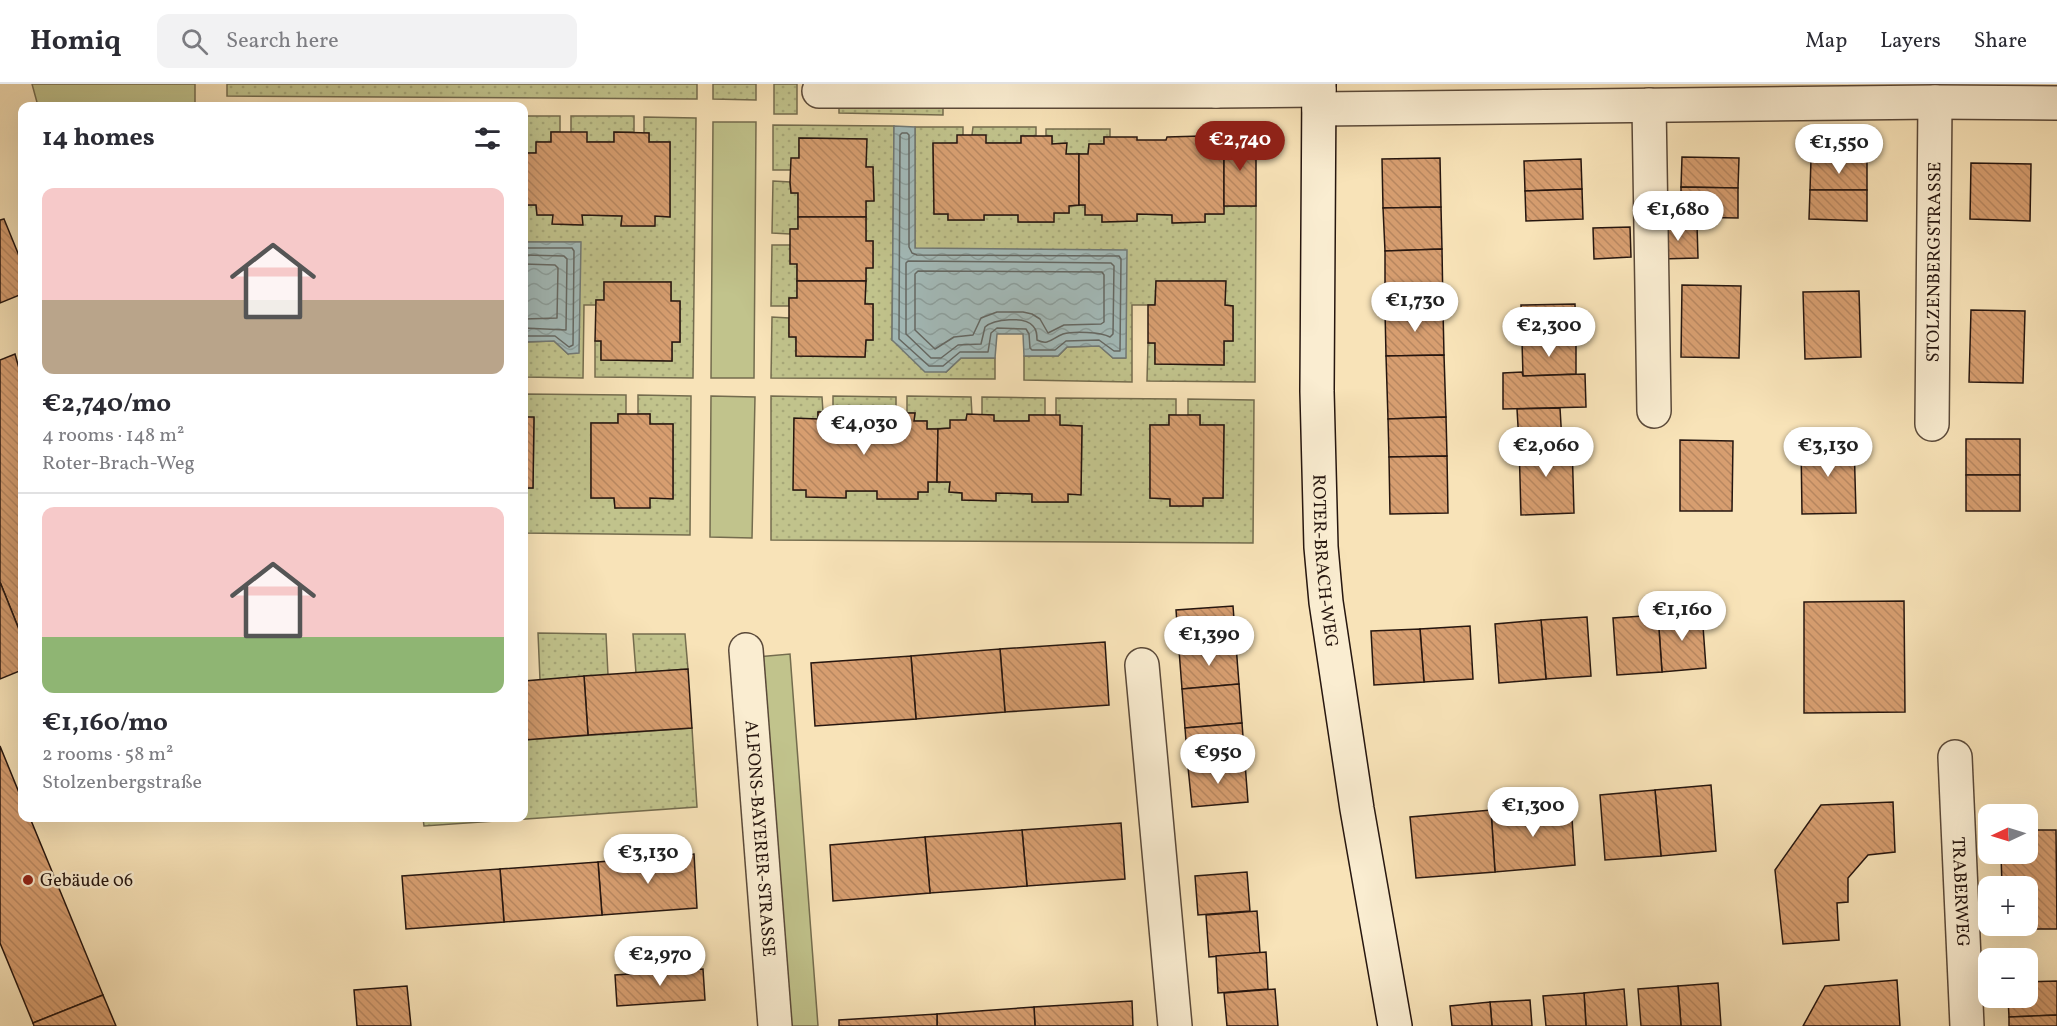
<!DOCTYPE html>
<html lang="en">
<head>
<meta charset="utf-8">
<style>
	body { margin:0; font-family:Vollkorn,serif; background:#f2f2f3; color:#2b2b33; height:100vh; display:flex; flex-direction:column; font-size:22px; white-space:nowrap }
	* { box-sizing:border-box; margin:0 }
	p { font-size:20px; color:#7c7c81 }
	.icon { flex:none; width:33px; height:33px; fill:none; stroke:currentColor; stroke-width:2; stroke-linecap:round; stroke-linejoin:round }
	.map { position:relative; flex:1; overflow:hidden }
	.sheet { position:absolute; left:18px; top:18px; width:510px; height:720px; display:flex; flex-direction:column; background:#fff; border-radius:12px; box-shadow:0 6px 24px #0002 }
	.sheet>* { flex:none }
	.needle { width:39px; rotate:266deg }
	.tools { position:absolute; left:1978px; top:720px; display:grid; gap:12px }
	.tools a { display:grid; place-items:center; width:60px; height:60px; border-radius:12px; background:#fff; box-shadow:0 6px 24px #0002; font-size:30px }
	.price { position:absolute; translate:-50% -51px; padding:0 14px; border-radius:21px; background:#fff; color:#222; font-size:20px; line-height:39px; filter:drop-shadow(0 2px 3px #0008) }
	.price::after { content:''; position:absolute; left:50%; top:36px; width:18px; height:14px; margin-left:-9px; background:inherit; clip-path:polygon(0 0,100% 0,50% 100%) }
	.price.current { background:#8f2418; color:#fff }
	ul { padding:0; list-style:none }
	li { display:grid; align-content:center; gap:12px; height:318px; padding:0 24px }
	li+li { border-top:2px solid #e1e1e2 }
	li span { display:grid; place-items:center; height:186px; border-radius:12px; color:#555 }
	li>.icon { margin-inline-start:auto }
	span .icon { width:108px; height:108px; fill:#fffc; stroke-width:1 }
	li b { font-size:26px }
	h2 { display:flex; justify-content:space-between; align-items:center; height:72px; padding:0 24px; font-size:26px }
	header { display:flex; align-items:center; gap:36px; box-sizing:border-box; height:84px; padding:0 30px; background:#fff; border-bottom:2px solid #e1e1e2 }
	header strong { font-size:28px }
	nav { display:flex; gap:33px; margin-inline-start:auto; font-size:21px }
	.search { width:420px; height:54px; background:#f2f2f3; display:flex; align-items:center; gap:15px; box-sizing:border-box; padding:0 21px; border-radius:12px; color:#7c7c81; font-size:22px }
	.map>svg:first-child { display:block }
</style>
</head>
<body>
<header>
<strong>Homiq</strong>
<div class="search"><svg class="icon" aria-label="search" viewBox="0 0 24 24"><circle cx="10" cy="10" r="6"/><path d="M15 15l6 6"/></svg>Search here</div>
<nav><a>Map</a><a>Layers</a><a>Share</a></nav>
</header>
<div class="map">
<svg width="2057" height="942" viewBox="0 0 2057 942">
	<defs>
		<pattern id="grass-dots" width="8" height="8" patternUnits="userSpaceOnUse" patternTransform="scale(1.5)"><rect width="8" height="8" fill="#c1c38c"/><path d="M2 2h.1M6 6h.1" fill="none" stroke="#a6a778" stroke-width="1.8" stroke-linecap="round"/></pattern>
		<pattern id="water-waves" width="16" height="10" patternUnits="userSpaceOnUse" patternTransform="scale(1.5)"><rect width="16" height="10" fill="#a3bbba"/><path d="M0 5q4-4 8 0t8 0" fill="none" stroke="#8ca09f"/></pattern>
		<pattern id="building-back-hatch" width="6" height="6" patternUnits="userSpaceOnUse" patternTransform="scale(1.5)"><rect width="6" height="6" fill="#d79e70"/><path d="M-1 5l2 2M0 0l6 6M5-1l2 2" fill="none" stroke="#b88760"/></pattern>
	</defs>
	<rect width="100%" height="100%" fill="#f8e3b8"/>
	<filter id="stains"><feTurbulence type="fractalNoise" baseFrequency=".00333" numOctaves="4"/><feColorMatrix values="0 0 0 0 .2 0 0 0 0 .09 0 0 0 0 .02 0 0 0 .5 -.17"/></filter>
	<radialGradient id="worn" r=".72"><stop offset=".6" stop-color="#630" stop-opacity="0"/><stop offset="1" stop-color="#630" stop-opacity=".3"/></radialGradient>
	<g fill="url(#grass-dots)" stroke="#746c4e" stroke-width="1.5">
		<polygon points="227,0 697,0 697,15 227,12"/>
		<polygon points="713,0 756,0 756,16 713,15"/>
		<rect x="774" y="0" width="23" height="30"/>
		<polygon points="839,22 943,23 943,31 839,29"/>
		<polygon points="524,32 560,32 560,48 551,48 551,58 537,58 536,69 524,69"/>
		<polygon points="571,32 634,32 634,48 614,48 614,58 587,58 571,48"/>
		<polygon points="644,33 696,34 693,294 595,293 595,257 601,257 601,276 672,277 672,258 680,258 680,218 671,217 671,198 604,198 604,216 596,216 596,221 584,221 583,294 524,293 524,258 554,257 568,270 580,158 524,158 524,121 536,121 537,131 553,131 553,140 582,141 582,131 622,132 621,141 654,142 655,132 670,133 670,58 649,58 649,49 644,49"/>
		<polygon points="773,41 894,42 892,256 946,288 961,274 995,274 995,295 771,294 772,233 789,234 789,252 796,253 796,272 865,273 866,256 873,256 873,220 865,220 866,184 873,183 873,157 866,157 866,117 874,116 873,83 866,83 866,55 799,54 799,74 791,86 773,86"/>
		<polygon points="915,43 963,43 963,51 957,59 933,60 934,130 948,130 948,136 984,136 984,131 1018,131 1019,138 1053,138 1054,129 1069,129 1069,122 1085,121 1102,131 1102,138 1137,137 1137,130 1172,131 1173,139 1205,138 1205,130 1223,130 1224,122 1256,122 1255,298 1147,297 1148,259 1155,259 1155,280 1224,281 1224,257 1233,257 1233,222 1225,221 1225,197 1156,197 1155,221 1132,221 1132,298 1024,296 1024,272 1058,272 1067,263 1100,262 1113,274 1126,274 915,164"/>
		<polygon points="973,43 1036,43 1036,52 1021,52 1021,59 986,59 972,51"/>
		<polygon points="1046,45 1110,45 1110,53 1104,53 1104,60 1089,60 1088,70 1066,70 1066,59 1052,60 1052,52 1046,52"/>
		<polygon points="773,97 790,98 791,109 798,109 798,145 791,145 790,150 772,149"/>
		<polygon points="772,161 790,161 797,180 797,214 789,214 789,222 771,222"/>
		<polygon points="524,310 626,311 626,330 618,330 618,339 591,339 591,414 614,414 615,424 650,414 673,414 673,340 650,340 650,330 638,330 638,311 691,312 690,451 524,449 524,404 533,404 534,334 524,333"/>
		<polygon points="771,312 822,313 823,328 818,328 818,335 794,335 794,406 806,406 846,413 846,407 877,407 878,415 917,415 918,408 928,408 928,398 950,398 949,408 962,409 962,416 995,416 996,409 1032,410 1032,418 1068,418 1068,410 1081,410 1082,342 1060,341 1056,331 1056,314 1176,315 1176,331 1169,331 1169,341 1150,341 1150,414 1170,415 1170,422 1202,422 1203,414 1223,414 1224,341 1200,341 1200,331 1188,331 1188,315 1254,316 1253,459 771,456"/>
		<polygon points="833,312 896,313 896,329 880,329 880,336 851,335 850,328 833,328"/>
		<polygon points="907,312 971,313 972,331 967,331 966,336 950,344 927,345 927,337 914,337 915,329 907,329"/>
		<polygon points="982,313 1045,314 1045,331 1029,331 1029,337 994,337 993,331 982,331"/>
		<polygon points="538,549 606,550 608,591 540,596"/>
		<polygon points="633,550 685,550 688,585 636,589"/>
		<polygon points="692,644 697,723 424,742 423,734 524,734 524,656"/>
	</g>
	<g fill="#c1c38c" stroke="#746c4e" stroke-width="1.5">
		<polygon points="32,0 195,0 195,22 38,22"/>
		<polygon points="713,38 756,38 754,294 711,294"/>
		<polygon points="711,312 755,313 752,454 710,453"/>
		<polygon points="790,570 818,942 782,942 755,573"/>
	</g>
	<g fill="url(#water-waves)" stroke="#717976" stroke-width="1.5">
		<polygon points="894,42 915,43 915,164 1127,166 1126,274 1113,274 1099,262 1067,263 1058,272 1024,272 1023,250 997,250 995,274 961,274 946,288 925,288 892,256"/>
		<polygon points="524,158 581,158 579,269 568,270 554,257 524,258"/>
	</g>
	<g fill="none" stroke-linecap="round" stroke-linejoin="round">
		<g stroke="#646864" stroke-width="1.5">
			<polygon points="902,49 907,49 909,51 909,163 912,169 917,171 1119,172 1121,175 1120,267 1114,267 1099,256 1066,257 1055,266 1032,266 1030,264 1029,250 1026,245 997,244 991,249 988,268 960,268 943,282 929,282 899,255 900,51"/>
			<polyline points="524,164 572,164 574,167 573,261 569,263 555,252 524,252"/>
			<polyline points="524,171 564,172 567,175 566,246 524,244"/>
			<path d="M908,177l203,2 3,3 -1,68 -3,3c-9,-5 -37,-6 -47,-3 -11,4 -14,12 -26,6 0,-5 0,-10 -4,-14 -8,-10 -39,-7 -48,1l-4,17 -23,1 -17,13h-10l-25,-24v-71z"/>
			<polyline points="524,180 555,181 558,184 557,234 524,235"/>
			<polygon points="918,187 1102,188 1104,191 1104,238 1101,240 1064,241 1048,249 1040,235 1032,230 1023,228 997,228 981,234 973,251 954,253 935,265 915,246 915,190"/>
		</g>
	</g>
	<g fill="url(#building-back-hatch)" stroke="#26160f" stroke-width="1.5">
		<polygon points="551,48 587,48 587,58 614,58 614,48 649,49 649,58 670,58 670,133 655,132 655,142 621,142 622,132 582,131 583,141 552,140 553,131 537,131 536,121 527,121 527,69 536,69 536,58 551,58"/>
		<polygon points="957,51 986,51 986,59 1021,59 1021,52 1052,52 1052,60 1067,59 1066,70 1079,70 1079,121 1069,122 1069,129 1054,129 1054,138 1018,138 1018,131 984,131 984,136 948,136 948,130 934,130 933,59 957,59"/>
		<polygon points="1201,52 1201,60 1224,60 1224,130 1205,130 1205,138 1172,139 1172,131 1137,130 1137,137 1102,138 1102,131 1085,131 1085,121 1079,121 1079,70 1088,70 1089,60 1104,60 1104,53 1137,53 1137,56 1166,56 1167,53"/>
		<rect x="1224" y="53" width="32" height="69"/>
		<polygon points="799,54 867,55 866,83 873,83 874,117 866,117 866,133 798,133 798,109 791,109 790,98 791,74 799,74"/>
		<rect x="524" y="69" width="3" height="52"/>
		<polygon points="1682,73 1739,74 1738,104 1681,103"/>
		<polygon points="1440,74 1441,123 1383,124 1382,75"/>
		<polygon points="1581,75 1582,105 1525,107 1524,77"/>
		<polygon points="1811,75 1867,76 1867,106 1810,106"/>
		<polygon points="1971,79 2031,80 2030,137 1970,135"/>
		<polygon points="1681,103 1738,104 1738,134 1681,133"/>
		<polygon points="1582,105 1583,135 1526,137 1525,107"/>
		<polygon points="1810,106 1867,106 1867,137 1809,135"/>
		<polygon points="1441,123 1442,165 1385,167 1383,124"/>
		<polygon points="798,133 866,133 866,157 873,157 873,184 866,184 866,197 797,197 797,180 790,180 790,145 798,145"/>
		<polygon points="4,135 22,179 22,210 0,219 0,136"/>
		<polygon points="1697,140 1698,174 1660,175 1659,141"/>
		<polygon points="1630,143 1631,173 1594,175 1593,144"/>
		<polygon points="1442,165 1443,225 1385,226 1385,167"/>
		<polygon points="797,197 866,197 865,220 873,220 873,256 866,256 865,273 796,272 796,253 789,253 789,214 797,214"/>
		<polygon points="1156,197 1226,197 1225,221 1233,222 1233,257 1224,257 1224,281 1155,280 1155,259 1148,259 1148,221 1155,221"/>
		<polygon points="604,198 671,198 671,217 680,217 680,258 672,258 672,277 601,276 601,257 595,257 596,216 604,216"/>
		<polygon points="1682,201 1741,202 1739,274 1681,273"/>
		<polygon points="1859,207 1861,273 1805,275 1803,208"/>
		<polygon points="1575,220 1576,256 1522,257 1521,221"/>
		<polygon points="1443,225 1444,271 1386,272 1385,226"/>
		<polygon points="1971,226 2025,227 2023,299 1969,298"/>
		<polygon points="1576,256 1576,290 1523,292 1522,257"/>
		<polygon points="15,270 22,295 22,553 0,498 0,276"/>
		<polygon points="1444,271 1446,333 1388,335 1386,272"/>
		<polygon points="1522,288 1523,292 1585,290 1586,323 1503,325 1503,289"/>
		<polygon points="1560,324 1562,358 1519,359 1517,325"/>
		<polygon points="818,328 851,328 851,335 880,336 880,329 915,329 914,337 927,337 927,345 938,345 937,398 928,398 928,408 918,408 918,415 877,415 877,407 846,407 846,414 806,413 806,406 793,406 794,334 818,335"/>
		<polygon points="618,330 650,330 650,340 673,340 673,415 650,414 650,424 615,424 614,414 591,414 591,339 618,339"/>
		<polygon points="967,330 994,331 994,337 1029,337 1029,331 1060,331 1060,341 1082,342 1081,411 1068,410 1068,418 1032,418 1032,410 996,409 996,417 962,416 962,409 949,408 950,398 937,398 938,345 950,344 950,336 966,336"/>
		<polygon points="1169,331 1200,331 1200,341 1224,341 1223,414 1203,414 1203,422 1170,422 1170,415 1150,414 1150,341 1169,341"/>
		<polygon points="524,333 534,333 533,404 524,404"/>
		<polygon points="1446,333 1447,372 1389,373 1388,335"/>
		<rect x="1966" y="355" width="54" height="36"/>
		<polygon points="1680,356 1733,357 1732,427 1680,427"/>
		<polygon points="1854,357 1856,429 1802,430 1801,358"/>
		<polygon points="1572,358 1574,429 1521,431 1519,359"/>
		<polygon points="1447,372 1448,429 1390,430 1389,373"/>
		<rect x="1966" y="391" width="54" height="36"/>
		<polygon points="0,498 22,553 22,586 0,595"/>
		<polygon points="1904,517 1905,628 1804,629 1804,518"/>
		<polygon points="1233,522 1236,561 1179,566 1176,526"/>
		<polygon points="1702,528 1706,584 1662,588 1658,531"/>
		<polygon points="1658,531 1662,588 1617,591 1613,534"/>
		<polygon points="1587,533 1591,592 1546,595 1541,536"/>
		<polygon points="1541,536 1546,595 1499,599 1495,540"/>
		<polygon points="1470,542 1473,595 1424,598 1420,545"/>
		<polygon points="1420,545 1424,598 1374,601 1371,547"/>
		<polygon points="1105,558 1109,621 1005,628 1000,565"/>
		<polygon points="1236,561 1239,600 1182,605 1179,566"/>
		<polygon points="1000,565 1005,628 916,635 911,572"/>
		<polygon points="911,572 916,635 815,642 811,579"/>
		<polygon points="688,585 692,644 588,651 584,592"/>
		<polygon points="584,592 588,651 524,656 524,597"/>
		<polygon points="1239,600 1242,639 1185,644 1182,605"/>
		<polygon points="1242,639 1245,679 1188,683 1185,644"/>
		<polygon points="0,662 22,716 22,734 30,734 103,911 33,939 0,859"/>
		<polygon points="1245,679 1248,718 1192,723 1188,683"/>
		<polygon points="1711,701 1716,767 1661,772 1655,706"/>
		<polygon points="1655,706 1661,772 1605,776 1600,711"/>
		<polygon points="1893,718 1895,768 1868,771 1848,794 1848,818 1837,819 1839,856 1783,860 1775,786 1821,721"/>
		<polygon points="1571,719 1575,781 1495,788 1491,726"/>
		<polygon points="1491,726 1495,788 1416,794 1410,733"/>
		<polygon points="1121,739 1125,795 1027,802 1022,746"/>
		<polygon points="1022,746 1027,802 930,809 925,753"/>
		<polygon points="2028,746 2056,746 2057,845 2002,845 2002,842 2028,842 2028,802 2002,802 2001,770 2028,770"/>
		<polygon points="925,753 930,809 833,817 830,761"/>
		<polygon points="694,770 697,824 602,831 598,778"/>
		<polygon points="598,778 602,831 504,838 500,785"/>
		<polygon points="500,785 504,838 406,845 402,792"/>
		<polygon points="1247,788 1250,827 1198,831 1195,792"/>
		<polygon points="1257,827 1260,869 1209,873 1206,831"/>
		<polygon points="1266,868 1268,905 1218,909 1216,872"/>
		<polygon points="703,885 705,916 617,922 615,891"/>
		<polygon points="1897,896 1900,942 1803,942 1825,902"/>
		<polygon points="2057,897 2057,931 2009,933 2008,914 2028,914 2028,898"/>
		<polygon points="1718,899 1721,942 1681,942 1678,902"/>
		<polygon points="407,902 411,942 357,942 354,906"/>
		<polygon points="1678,902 1681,942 1641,942 1638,905"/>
		<polygon points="1275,905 1278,942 1227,942 1224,909"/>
		<polygon points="1624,905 1627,942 1586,942 1584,909"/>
		<polygon points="1584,909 1586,942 1546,942 1543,912"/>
		<polygon points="103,911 116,942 34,942 33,939"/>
		<polygon points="1530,916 1532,942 1492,942 1490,918"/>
		<polygon points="1132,917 1133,942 1035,942 1034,923"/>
		<polygon points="1490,918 1492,942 1452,942 1450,922"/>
		<polygon points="1034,923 1035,942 937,942 937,930"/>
		<polygon points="937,930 937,942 839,942 839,936"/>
		<polygon points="2057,931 2057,942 2009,942 2009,933"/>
	</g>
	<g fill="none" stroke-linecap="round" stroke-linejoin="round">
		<defs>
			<g id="street">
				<polyline points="1216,0 1216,7 1319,6"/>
				<polyline points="819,7 1216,7"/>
				<polyline points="1649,21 1654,327"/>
				<polyline points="1319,25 1935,18 2057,19"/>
				<path id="s1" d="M1932,340l3,-322"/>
				<path id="s2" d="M746,566l29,376"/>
				<polyline points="1142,581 1175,942"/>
				<path id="s3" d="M1955,673l12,269"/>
			</g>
			<g id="secondary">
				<path id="s4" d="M1319,0l-2,307 4,156 5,55 31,207 38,217"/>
			</g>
		</defs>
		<use href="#street" stroke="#5a4939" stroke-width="36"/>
		<use href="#secondary" stroke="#26160f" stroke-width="36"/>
		<use href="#street" stroke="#faedd1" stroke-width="33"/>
		<use href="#secondary" stroke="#faedd1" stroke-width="33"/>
	</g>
	<circle fill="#8f2418" stroke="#faedd1" stroke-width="2" cx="28" cy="796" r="6"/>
	<g text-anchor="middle" stroke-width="5" stroke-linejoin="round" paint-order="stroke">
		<g font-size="18" fill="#26160f" stroke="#faedd1">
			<text dy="6" stroke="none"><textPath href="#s1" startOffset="162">STOLZENBERGSTRASSE</textPath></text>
			<text dy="6" stroke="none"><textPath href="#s4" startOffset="477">ROTER-BRACH-WEG</textPath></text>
			<text dy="6" stroke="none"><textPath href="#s2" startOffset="189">ALFONS-BAYERER-STRASSE</textPath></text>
			<text dy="6" stroke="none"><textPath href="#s3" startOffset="135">TRABERWEG</textPath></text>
		</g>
		<g font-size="18" fill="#26160f" stroke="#faedd1" text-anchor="start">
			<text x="40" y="802">Gebäude 06</text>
		</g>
	</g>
	<rect width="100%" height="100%" filter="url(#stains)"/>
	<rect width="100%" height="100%" fill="url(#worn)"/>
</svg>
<div class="tools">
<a><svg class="needle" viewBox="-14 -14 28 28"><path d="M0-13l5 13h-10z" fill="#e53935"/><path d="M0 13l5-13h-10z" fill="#7c7c81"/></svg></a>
<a>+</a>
<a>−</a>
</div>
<b class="price current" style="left:1240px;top:88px">€2,740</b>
<b class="price" style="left:1839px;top:91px">€1,550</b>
<b class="price" style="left:1678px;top:158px">€1,680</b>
<b class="price" style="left:1415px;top:249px">€1,730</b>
<b class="price" style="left:1549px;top:274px">€2,300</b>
<b class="price" style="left:864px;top:372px">€4,030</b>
<b class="price" style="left:1546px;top:394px">€2,060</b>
<b class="price" style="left:1828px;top:394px">€3,130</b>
<b class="price" style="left:1682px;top:558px">€1,160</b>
<b class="price" style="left:1209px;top:583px">€1,390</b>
<b class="price" style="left:1218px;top:701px">€950</b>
<b class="price" style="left:1533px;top:754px">€1,300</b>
<b class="price" style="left:648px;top:801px">€3,130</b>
<b class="price" style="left:660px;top:903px">€2,970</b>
<section class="sheet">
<h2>14 homes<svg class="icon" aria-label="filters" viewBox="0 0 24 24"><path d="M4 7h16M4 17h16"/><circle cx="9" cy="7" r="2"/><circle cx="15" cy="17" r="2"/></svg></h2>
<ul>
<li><span style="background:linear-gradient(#f6c9c9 60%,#b9a48a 0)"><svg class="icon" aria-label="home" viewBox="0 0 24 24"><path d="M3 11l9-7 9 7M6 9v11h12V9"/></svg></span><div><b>€2,740/mo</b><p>4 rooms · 148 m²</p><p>Roter-Brach-Weg</p></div></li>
<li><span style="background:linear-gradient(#f6c9c9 70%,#8fb573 0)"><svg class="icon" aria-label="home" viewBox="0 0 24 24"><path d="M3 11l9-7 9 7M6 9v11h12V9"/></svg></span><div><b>€1,160/mo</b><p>2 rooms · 58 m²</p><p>Stolzenbergstraße</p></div></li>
</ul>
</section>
</div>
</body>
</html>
